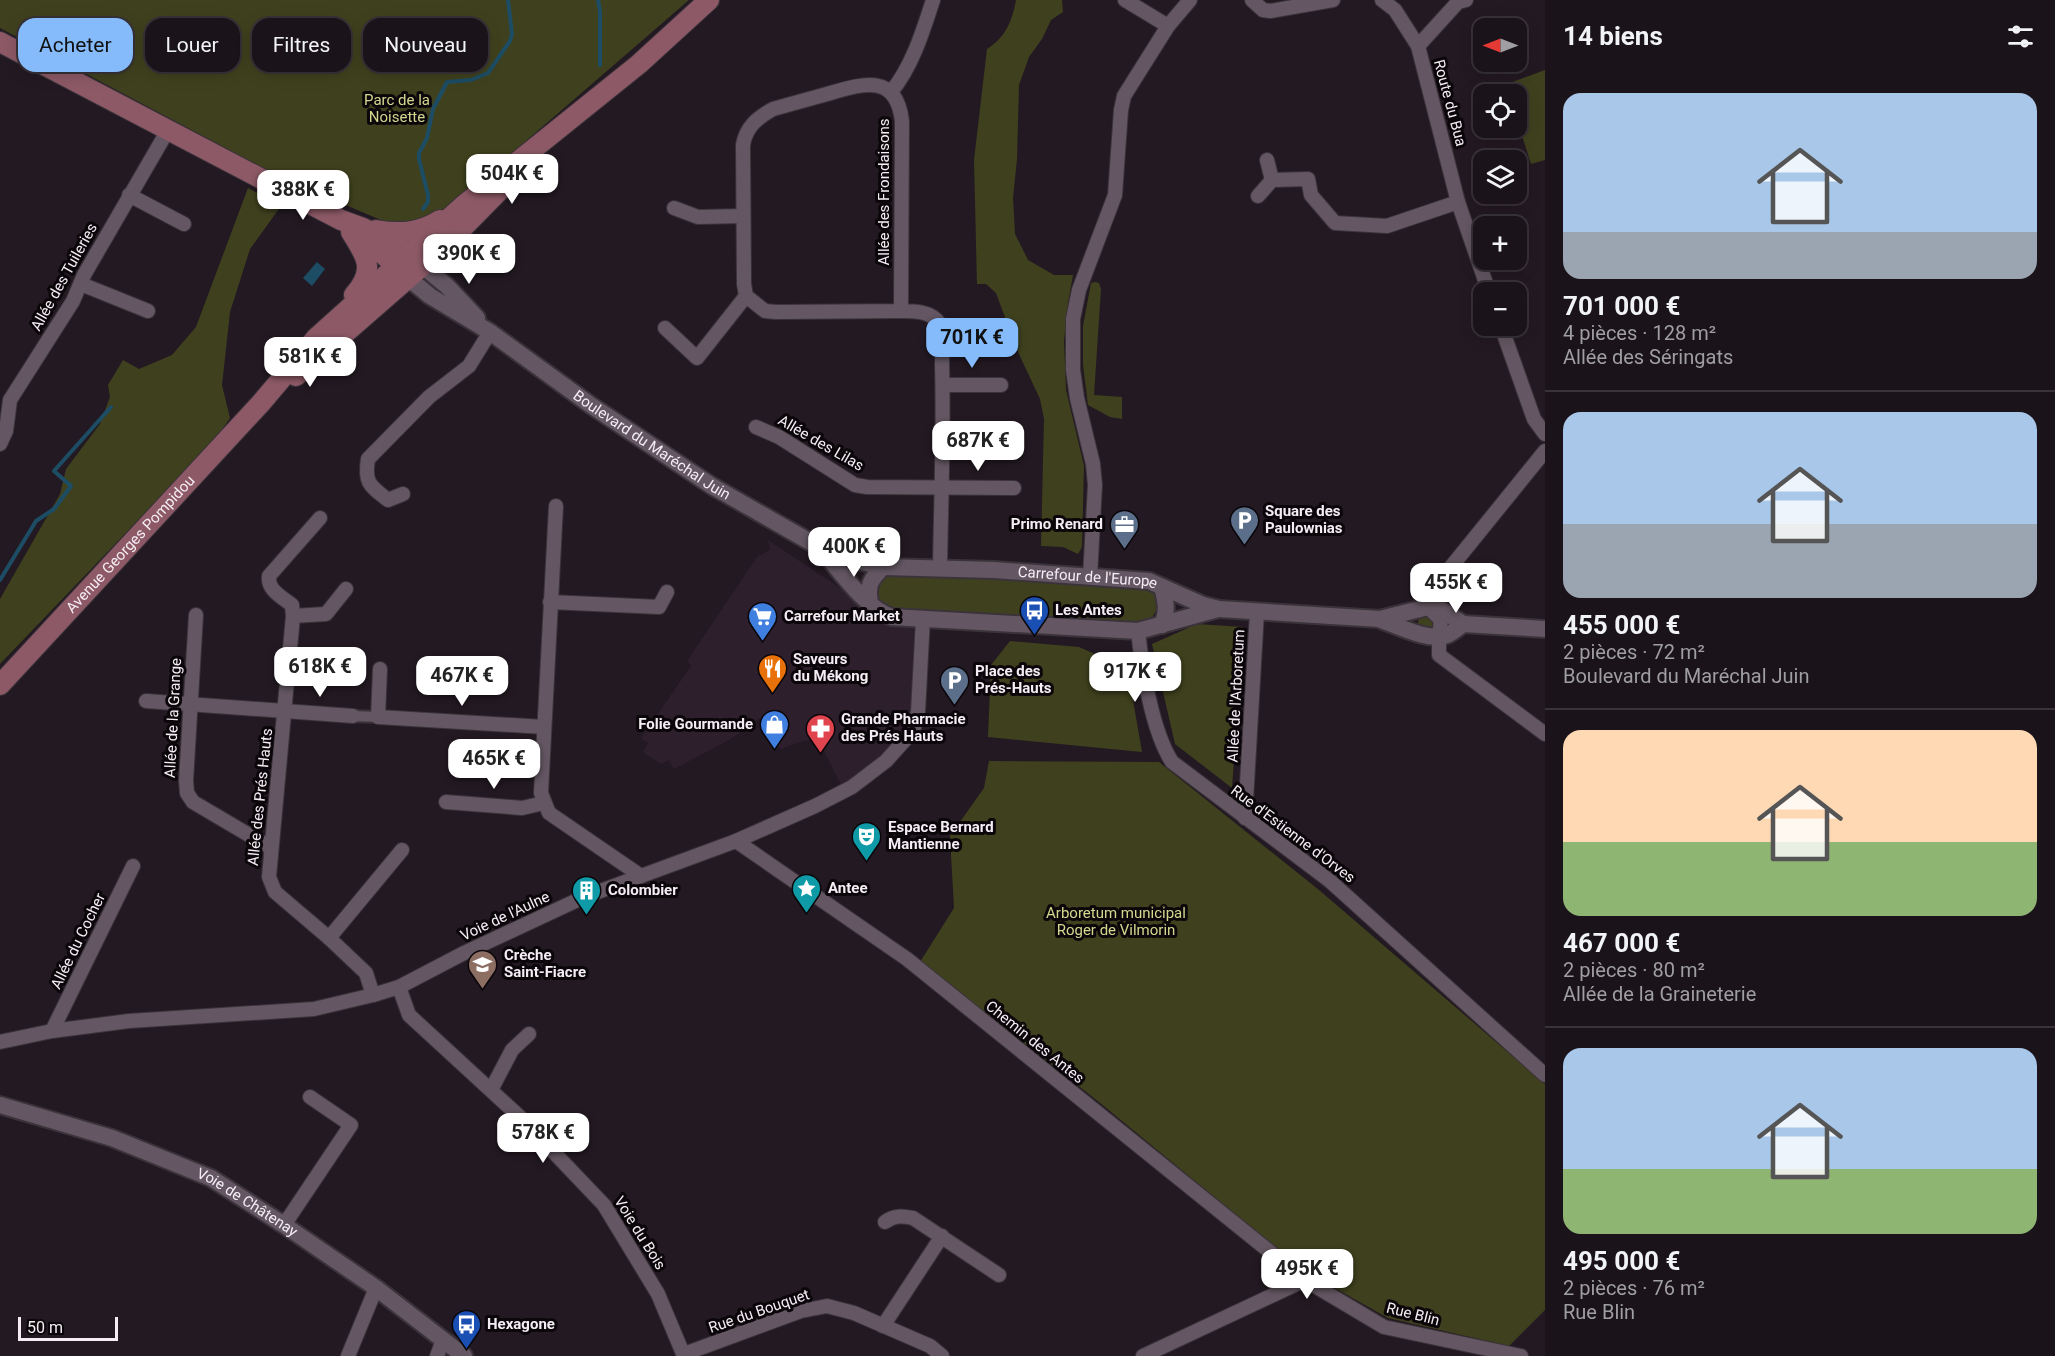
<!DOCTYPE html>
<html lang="fr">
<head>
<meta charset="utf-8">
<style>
	body { margin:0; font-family:Roboto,sans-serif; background:#272027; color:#f1f3f6; height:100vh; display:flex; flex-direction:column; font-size:22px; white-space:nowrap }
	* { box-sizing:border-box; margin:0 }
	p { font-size:20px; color:#9f9ea2 }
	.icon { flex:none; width:33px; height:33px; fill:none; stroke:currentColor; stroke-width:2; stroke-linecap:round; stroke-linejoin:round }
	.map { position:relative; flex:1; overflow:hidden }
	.details { display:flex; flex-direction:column; background:#1a131a; width:510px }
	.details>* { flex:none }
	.hud { position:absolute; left:18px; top:18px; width:570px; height:54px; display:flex; gap:12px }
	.needle { width:39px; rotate:270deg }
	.fabs { position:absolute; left:1473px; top:18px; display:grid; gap:12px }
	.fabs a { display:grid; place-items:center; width:54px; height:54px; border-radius:12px; background:#1a131a; box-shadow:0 3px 15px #0003,0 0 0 2px #383239; font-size:30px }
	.scale { position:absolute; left:18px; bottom:15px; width:100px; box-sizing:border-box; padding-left:6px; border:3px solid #f5edf4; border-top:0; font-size:16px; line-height:21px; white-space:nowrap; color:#f5edf4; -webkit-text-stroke:4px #0a0609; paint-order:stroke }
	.price { position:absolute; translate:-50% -51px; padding:0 14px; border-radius:12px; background:#fff; color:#222; font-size:20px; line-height:39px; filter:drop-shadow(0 2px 3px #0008) }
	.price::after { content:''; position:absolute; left:50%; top:36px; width:18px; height:14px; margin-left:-9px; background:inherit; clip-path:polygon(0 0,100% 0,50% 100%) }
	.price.active { background:#85bbfb; color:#111 }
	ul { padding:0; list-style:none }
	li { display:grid; align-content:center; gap:12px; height:318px; padding:0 18px }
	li+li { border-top:2px solid #383239 }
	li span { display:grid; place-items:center; height:186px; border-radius:18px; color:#555 }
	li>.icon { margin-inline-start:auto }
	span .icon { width:108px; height:108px; fill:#fffc; stroke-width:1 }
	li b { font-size:26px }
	h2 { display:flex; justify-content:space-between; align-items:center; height:72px; padding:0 18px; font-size:26px }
	.tag { padding:0 21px; border-radius:18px; background:#1a131a; box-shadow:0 3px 15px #0003,0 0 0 2px #383239; font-size:21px; line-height:54px }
	.tag.active { background:#85bbfb; color:#111 }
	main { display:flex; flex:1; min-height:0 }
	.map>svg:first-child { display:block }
</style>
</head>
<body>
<main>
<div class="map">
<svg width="1545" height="1356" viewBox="0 0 1545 1356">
	<rect width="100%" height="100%" fill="#231922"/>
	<polygon fill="#2e1f2d" points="768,540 840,588 868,612 914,624 911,720 903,733 871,766 841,785 818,739 803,741 781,749 760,718 729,740 674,769 669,760 661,764 643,752 648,743 641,738 691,666 687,661 757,557 770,550"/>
	<g fill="#3f411e">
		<polygon points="0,0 689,0 431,223 395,226 282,178 0,28"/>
		<path d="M1016,0h46l1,12 -12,8 -9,19 -13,18 -10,28 -2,74 -4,39 2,36 13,26 26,15h19l-5,28 -4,38 2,49 18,76 -2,81 -4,7 -15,-7 -22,-1 3,-127 -4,-20 -22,-47 -22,-59 -10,-9h-9l-3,-124 13,-111c19,-12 25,-28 29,-49z"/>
		<polygon points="1545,70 1545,160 1531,164 1517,120 1516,94 1508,94 1504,85"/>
		<polygon points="248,188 281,206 250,249 230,312 222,385 230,418 215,440 0,664 0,599 60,494 66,469 100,424 110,397 108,385 123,360 139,369 172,355 196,327"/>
		<polygon points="1095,282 1099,283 1101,289 1094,395 1122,397 1122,419 1110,417 1088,405 1083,365 1083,326 1091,283"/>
		<polygon points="892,570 1143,584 1156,596 1157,609 1150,621 1138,624 885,609 878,600 878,585"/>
		<circle cx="1426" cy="623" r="8"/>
		<polygon points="1197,624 1243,627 1232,788 1175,744 1152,644"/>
		<polygon points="1010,641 1079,647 1106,659 1131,689 1142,752 988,737 991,665"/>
		<polygon points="989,761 1159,762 1319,890 1545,1084 1545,1310 1509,1346 1388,1318 1303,1270 1099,1102 920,962 954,908 950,836 984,788"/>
	</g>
	<polygon fill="#1d4d64" points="317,262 325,269 312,286 303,278"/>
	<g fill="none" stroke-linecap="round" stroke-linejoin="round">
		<g stroke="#1d4d64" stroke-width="4">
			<polyline points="598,0 600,11 600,65"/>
			<polyline points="423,209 428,202 428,195 419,159 419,153 427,138 433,109 447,82 471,80 488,73 510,41 512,34 508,0"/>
			<polyline points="0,580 36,521 54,509 71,486 54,471 111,407"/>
		</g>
		<defs>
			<polyline id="pedestrian" points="353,716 378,717"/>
			<g id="minor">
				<polyline points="1125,0 1168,26"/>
				<polyline points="1252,0 1263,10 1270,11 1333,0"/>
				<polyline points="1382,0 1395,10 1418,46 1458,202 1489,292"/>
				<polyline points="1418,46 1458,2 1466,0"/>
				<path d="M891,92c21,-25 32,-61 42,-92"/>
				<polyline points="1267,160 1272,180"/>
				<polyline points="129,195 184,224"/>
				<polyline points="1258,196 1272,180 1308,179 1311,195 1335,223 1387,226 1458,202"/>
				<polyline points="674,208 698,217 743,216"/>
				<polyline points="81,284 148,311"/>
				<path d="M901,311l1,-190c-6,-49 -40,-37 -75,-27 -18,5 -36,10 -54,15 -16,9 -27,18 -30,36l1,139 2,12 19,15 11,1 125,-1c13,0 30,0 38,12 6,10 3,30 3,41 2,68 -1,136 -2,204"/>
				<polyline points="1501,326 1534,419 1545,434"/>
				<polyline points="665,328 697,358 746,296"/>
				<polyline points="943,385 1001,385"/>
				<polyline points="756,427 779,437 855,485 867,487 1014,488"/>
				<polyline points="0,444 6,431 10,400 73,301 84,275 168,130"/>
				<polyline points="1545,451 1438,583 1428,607 1441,620 1439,637 1439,655 1545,734"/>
				<path d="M403,494l-15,6c-18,-14 -24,-17 -20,-41l61,-62 40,-31 21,-34"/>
				<polyline points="556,506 541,793 549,813 641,876"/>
				<path d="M320,518l-51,58c-2,14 13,21 23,29l1,11 -24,261 6,15 54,46 37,35 7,22"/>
				<polyline points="1090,577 1095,485 1093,464 1077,398 1073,370 1073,319 1079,290 1115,195 1121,110 1124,96 1168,26 1190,0"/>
				<polyline points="550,602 659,607 667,592"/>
				<polyline points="196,615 186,781 187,793 193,802 271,848"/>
				<polyline points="293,616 326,614 346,589"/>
				<path d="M1138,631c4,37 14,100 34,131l158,119 215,194"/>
				<polyline points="380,669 378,717 544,727"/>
				<polyline points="146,701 353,716"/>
				<polyline points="446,802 522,808 544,803"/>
				<polyline points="1245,818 1257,612"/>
				<polyline points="736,841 907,959 1305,1280"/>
				<polyline points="329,938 402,850"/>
				<polyline points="399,987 409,1015 522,1119 604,1205 658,1294 684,1356"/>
				<polyline points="52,1031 133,866"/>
				<polyline points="0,1042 52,1031 129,1021 314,1009 373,995 399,987 464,953 584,897 736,841 815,806 852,787 886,761 913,731 918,712 923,618"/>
				<polyline points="491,1090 512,1050 529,1034"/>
				<path d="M885,1222c9,-7 17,-6 28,-4l86,57"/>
				<polyline points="284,1225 351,1125 310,1097"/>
				<polyline points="883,1326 942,1236"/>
				<polyline points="684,1354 801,1311 827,1306 854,1313 930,1346 942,1356"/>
				<polyline points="348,1356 376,1288"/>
				<polyline points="437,1356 443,1340"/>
				<polyline points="1143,1356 1305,1280 1384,1327 1521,1356"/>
			</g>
			<g id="tertiary">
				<polyline points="413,258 447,286 477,318"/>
				<path id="s1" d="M408,278l22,18 60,36 102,74 120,80 107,61 31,12 33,8 111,3 155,11 54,24 16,4 161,10 48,-12 13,2 22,15"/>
				<path d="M822,550c18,21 44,59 70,67l246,14 80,-22"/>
				<path d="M870,604c-3,-19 0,-24 13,-37"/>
				<path d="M1381,620c17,6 48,22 66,15 5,-2 11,-7 16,-11"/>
				<polyline points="1463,624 1545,629"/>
				<path d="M1162,625c6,-14 4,-23 0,-38"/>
				<path id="s2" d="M0,1105l112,33 99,40 73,47 92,63 88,68"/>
			</g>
			<g id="secondary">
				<polyline points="0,42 281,189 341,220 363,228 393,243 409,255"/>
				<path d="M376,230c24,4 44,3 64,-10"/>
				<path d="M351,232c16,25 25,38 3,63"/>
				<polyline points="358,237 384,255 405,275"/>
				<polyline points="296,376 445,246 500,190"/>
				<path id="s3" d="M0,685l261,-282 55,-65 149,-134 174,-140 70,-64"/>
			</g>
		</defs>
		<use href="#pedestrian" stroke="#3b333a" stroke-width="14"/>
		<use href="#minor" stroke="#3b333a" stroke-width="16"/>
		<use href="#tertiary" stroke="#3b333a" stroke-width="20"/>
		<use href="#secondary" stroke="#3b333a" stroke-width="22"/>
		<use href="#pedestrian" stroke="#645763" stroke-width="10"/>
		<use href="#minor" stroke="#645763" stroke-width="14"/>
		<use href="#tertiary" stroke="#645763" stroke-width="16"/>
		<use href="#secondary" stroke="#8d5967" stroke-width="20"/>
	</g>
	<defs>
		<symbol id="parking-pin" viewBox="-11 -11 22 30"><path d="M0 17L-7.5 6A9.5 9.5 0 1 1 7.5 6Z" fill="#5c6f8a" stroke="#0a0609"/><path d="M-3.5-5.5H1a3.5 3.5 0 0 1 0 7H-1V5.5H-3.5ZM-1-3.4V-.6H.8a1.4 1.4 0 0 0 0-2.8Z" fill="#fff"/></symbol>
		<symbol id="office-pin" viewBox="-11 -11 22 30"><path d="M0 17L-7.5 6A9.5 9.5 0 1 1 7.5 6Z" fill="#5c6f8a" stroke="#0a0609"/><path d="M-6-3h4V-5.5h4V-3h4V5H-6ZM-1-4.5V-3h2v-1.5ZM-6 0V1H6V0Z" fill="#fff"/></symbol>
		<symbol id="bus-pin" viewBox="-11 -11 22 30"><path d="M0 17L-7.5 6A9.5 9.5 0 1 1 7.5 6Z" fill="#1a4fb4" stroke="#0a0609"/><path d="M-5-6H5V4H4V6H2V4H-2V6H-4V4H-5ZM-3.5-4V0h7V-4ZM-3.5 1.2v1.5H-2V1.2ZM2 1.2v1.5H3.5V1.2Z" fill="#fff"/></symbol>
		<symbol id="supermarket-pin" viewBox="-11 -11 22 30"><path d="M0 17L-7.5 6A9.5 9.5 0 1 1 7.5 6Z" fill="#3f7fe0" stroke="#0a0609"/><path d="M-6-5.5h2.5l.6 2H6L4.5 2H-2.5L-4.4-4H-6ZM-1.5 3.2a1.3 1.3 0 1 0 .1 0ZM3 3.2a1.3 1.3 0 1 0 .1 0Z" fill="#fff"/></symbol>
		<symbol id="restaurant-pin" viewBox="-11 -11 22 30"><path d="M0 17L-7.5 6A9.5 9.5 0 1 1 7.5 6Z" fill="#e8710a" stroke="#0a0609"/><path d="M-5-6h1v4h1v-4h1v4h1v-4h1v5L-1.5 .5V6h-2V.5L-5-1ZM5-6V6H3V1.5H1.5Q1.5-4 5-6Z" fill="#fff"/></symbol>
		<symbol id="shop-pin" viewBox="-11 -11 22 30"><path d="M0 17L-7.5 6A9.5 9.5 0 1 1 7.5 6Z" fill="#3f7fe0" stroke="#0a0609"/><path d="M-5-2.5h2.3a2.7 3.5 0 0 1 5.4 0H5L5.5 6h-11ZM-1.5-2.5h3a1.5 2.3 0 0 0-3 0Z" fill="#fff"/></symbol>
		<symbol id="pharmacy-pin" viewBox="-11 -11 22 30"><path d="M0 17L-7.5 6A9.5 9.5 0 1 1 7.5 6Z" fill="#e0444e" stroke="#0a0609"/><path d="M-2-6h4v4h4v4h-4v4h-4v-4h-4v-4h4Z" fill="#fff"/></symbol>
		<symbol id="theatre-pin" viewBox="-11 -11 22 30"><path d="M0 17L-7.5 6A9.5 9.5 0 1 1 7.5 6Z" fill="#0f9aa8" stroke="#0a0609"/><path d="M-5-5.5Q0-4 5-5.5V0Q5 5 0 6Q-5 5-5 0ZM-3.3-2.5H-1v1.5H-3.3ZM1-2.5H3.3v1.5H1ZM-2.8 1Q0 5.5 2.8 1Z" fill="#fff"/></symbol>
		<symbol id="sight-pin" viewBox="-11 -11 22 30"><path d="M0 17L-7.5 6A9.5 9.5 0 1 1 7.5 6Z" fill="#0f9aa8" stroke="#0a0609"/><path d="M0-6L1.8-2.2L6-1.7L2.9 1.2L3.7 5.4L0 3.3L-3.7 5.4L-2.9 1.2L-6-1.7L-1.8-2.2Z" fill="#fff"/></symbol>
		<symbol id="building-pin" viewBox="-11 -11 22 30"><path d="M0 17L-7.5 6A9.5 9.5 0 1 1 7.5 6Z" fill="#0f9aa8" stroke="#0a0609"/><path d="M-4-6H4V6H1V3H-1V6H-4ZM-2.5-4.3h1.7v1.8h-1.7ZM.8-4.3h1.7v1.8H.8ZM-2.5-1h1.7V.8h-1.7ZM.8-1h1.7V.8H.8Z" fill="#fff"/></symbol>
		<symbol id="school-pin" viewBox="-11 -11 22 30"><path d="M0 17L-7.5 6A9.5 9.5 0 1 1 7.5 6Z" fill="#8d6e63" stroke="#0a0609"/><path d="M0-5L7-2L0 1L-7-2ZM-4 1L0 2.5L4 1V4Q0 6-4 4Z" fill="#fff"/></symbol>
	</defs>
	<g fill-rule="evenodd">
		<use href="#parking-pin" x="1228" y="504" width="33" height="45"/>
		<use href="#office-pin" x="1108" y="508" width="33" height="45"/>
		<use href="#bus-pin" x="1018" y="594" width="33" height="45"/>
		<use href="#supermarket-pin" x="746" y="600" width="33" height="45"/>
		<use href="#restaurant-pin" x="756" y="652" width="33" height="45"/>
		<use href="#parking-pin" x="938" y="664" width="33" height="45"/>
		<use href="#shop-pin" x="758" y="708" width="33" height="45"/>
		<use href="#pharmacy-pin" x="804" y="712" width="33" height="45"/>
		<use href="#theatre-pin" x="850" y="820" width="33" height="45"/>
		<use href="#sight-pin" x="790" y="872" width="33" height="45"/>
		<use href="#building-pin" x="570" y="874" width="33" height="45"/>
		<use href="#school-pin" x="466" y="948" width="33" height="45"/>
		<use href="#bus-pin" x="450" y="1308" width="33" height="45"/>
	</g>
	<g text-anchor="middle" stroke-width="6" stroke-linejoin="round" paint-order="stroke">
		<g font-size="15" fill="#d4d88f" stroke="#0a0609">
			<text x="397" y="105">Parc de la<tspan x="397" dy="17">Noisette</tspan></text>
			<text x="1116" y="918">Arboretum municipal<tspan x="1116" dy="17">Roger de Vilmorin</tspan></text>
		</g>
		<g font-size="15" fill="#f5edf4" stroke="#0a0609">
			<text transform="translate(1450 103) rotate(75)" y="5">Route du Bua</text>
			<text transform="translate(884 192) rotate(-90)" y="5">Allée des Frondaisons</text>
			<text transform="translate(64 277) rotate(-61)" y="5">Allée des Tuileries</text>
			<text transform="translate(821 443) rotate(30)" y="5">Allée des Lilas</text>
			<text dy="5" stroke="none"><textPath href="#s1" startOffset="296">Boulevard du Maréchal Juin</textPath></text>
			<text dy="5" stroke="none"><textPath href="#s3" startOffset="192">Avenue Georges Pompidou</textPath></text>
			<text dy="5" stroke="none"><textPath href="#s1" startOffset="764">Carrefour de l'Europe</textPath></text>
			<text transform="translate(1236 696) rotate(-87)" y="5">Allée de l'Arboretum</text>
			<text transform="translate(173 718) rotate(-87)" y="5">Allée de la Grange</text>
			<text transform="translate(260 797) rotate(-84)" y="5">Allée des Prés Hauts</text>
			<text transform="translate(1293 834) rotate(37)" y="5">Rue d'Estienne d'Orves</text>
			<text transform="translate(505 916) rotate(-25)" y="5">Voie de l'Aulne</text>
			<text transform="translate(78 941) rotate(-64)" y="5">Allée du Cocher</text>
			<text transform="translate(1035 1042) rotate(39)" y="5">Chemin des Antes</text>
			<text dy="5" stroke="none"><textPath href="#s2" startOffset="267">Voie de Châtenay</textPath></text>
			<text transform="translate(640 1233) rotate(58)" y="5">Voie du Bois</text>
			<text transform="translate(759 1311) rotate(-19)" y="5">Rue du Bouquet</text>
			<text transform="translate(1413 1314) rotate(14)" y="5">Rue Blin</text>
		</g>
		<g font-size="15" font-weight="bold" fill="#f5edf4" stroke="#0a0609" text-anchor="start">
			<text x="1265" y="516">Square des<tspan x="1265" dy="17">Paulownias</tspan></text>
			<text x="1103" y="529" text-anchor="end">Primo Renard</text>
			<text x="1055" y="615">Les Antes</text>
			<text x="784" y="621">Carrefour Market</text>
			<text x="793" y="664">Saveurs<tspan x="793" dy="17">du Mékong</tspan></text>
			<text x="975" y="676">Place des<tspan x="975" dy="17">Prés-Hauts</tspan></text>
			<text x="841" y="724">Grande Pharmacie<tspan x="841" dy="17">des Prés Hauts</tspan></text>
			<text x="753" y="729" text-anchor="end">Folie Gourmande</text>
			<text x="888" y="832">Espace Bernard<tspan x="888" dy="17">Mantienne</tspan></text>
			<text x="828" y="893">Antee</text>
			<text x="608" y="895">Colombier</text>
			<text x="504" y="960">Crèche<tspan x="504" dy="17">Saint-Fiacre</tspan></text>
			<text x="487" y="1329">Hexagone</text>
		</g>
	</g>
</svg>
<div class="fabs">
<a><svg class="needle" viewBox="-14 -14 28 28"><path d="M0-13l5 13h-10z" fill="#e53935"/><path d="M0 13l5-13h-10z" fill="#9f9ea2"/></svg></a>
<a><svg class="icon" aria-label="locate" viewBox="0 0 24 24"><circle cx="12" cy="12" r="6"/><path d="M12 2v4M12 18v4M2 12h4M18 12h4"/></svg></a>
<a><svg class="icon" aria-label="layers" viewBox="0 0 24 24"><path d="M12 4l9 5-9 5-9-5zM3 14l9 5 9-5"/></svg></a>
<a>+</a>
<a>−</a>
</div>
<div class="scale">50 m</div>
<b class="price" style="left:512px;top:205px">504K €</b>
<b class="price" style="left:303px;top:221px">388K €</b>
<b class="price" style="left:469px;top:285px">390K €</b>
<b class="price active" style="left:972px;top:369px">701K €</b>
<b class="price" style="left:310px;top:388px">581K €</b>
<b class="price" style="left:978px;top:472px">687K €</b>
<b class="price" style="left:854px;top:578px">400K €</b>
<b class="price" style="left:1456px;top:614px">455K €</b>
<b class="price" style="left:320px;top:698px">618K €</b>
<b class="price" style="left:1135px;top:703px">917K €</b>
<b class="price" style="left:462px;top:707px">467K €</b>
<b class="price" style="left:494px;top:790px">465K €</b>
<b class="price" style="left:543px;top:1164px">578K €</b>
<b class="price" style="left:1307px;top:1300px">495K €</b>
<div class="hud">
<a class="tag active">Acheter</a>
<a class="tag">Louer</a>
<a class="tag">Filtres</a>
<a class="tag">Nouveau</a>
</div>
</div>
<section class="details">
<h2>14 biens<svg class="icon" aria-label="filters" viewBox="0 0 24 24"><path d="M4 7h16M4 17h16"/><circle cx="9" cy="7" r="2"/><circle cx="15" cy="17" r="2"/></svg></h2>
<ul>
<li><span style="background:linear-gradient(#a9c7e8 75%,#9aa5b1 0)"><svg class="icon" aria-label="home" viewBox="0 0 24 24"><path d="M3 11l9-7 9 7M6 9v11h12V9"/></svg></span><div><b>701 000 €</b><p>4 pièces · 128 m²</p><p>Allée des Séringats</p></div></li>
<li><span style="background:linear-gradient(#a9c7e8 60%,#9aa5b1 0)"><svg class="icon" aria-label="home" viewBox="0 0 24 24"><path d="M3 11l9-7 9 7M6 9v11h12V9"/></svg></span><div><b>455 000 €</b><p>2 pièces · 72 m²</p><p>Boulevard du Maréchal Juin</p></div></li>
<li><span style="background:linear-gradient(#ffd9b3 60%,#8fb573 0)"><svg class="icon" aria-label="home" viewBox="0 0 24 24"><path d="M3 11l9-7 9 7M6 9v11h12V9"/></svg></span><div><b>467 000 €</b><p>2 pièces · 80 m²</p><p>Allée de la Graineterie</p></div></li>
<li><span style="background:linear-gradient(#a9c7e8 65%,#8fb573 0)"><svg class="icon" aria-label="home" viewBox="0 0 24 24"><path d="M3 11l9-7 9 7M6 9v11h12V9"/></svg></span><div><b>495 000 €</b><p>2 pièces · 76 m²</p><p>Rue Blin</p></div></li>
</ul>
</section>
</main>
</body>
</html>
